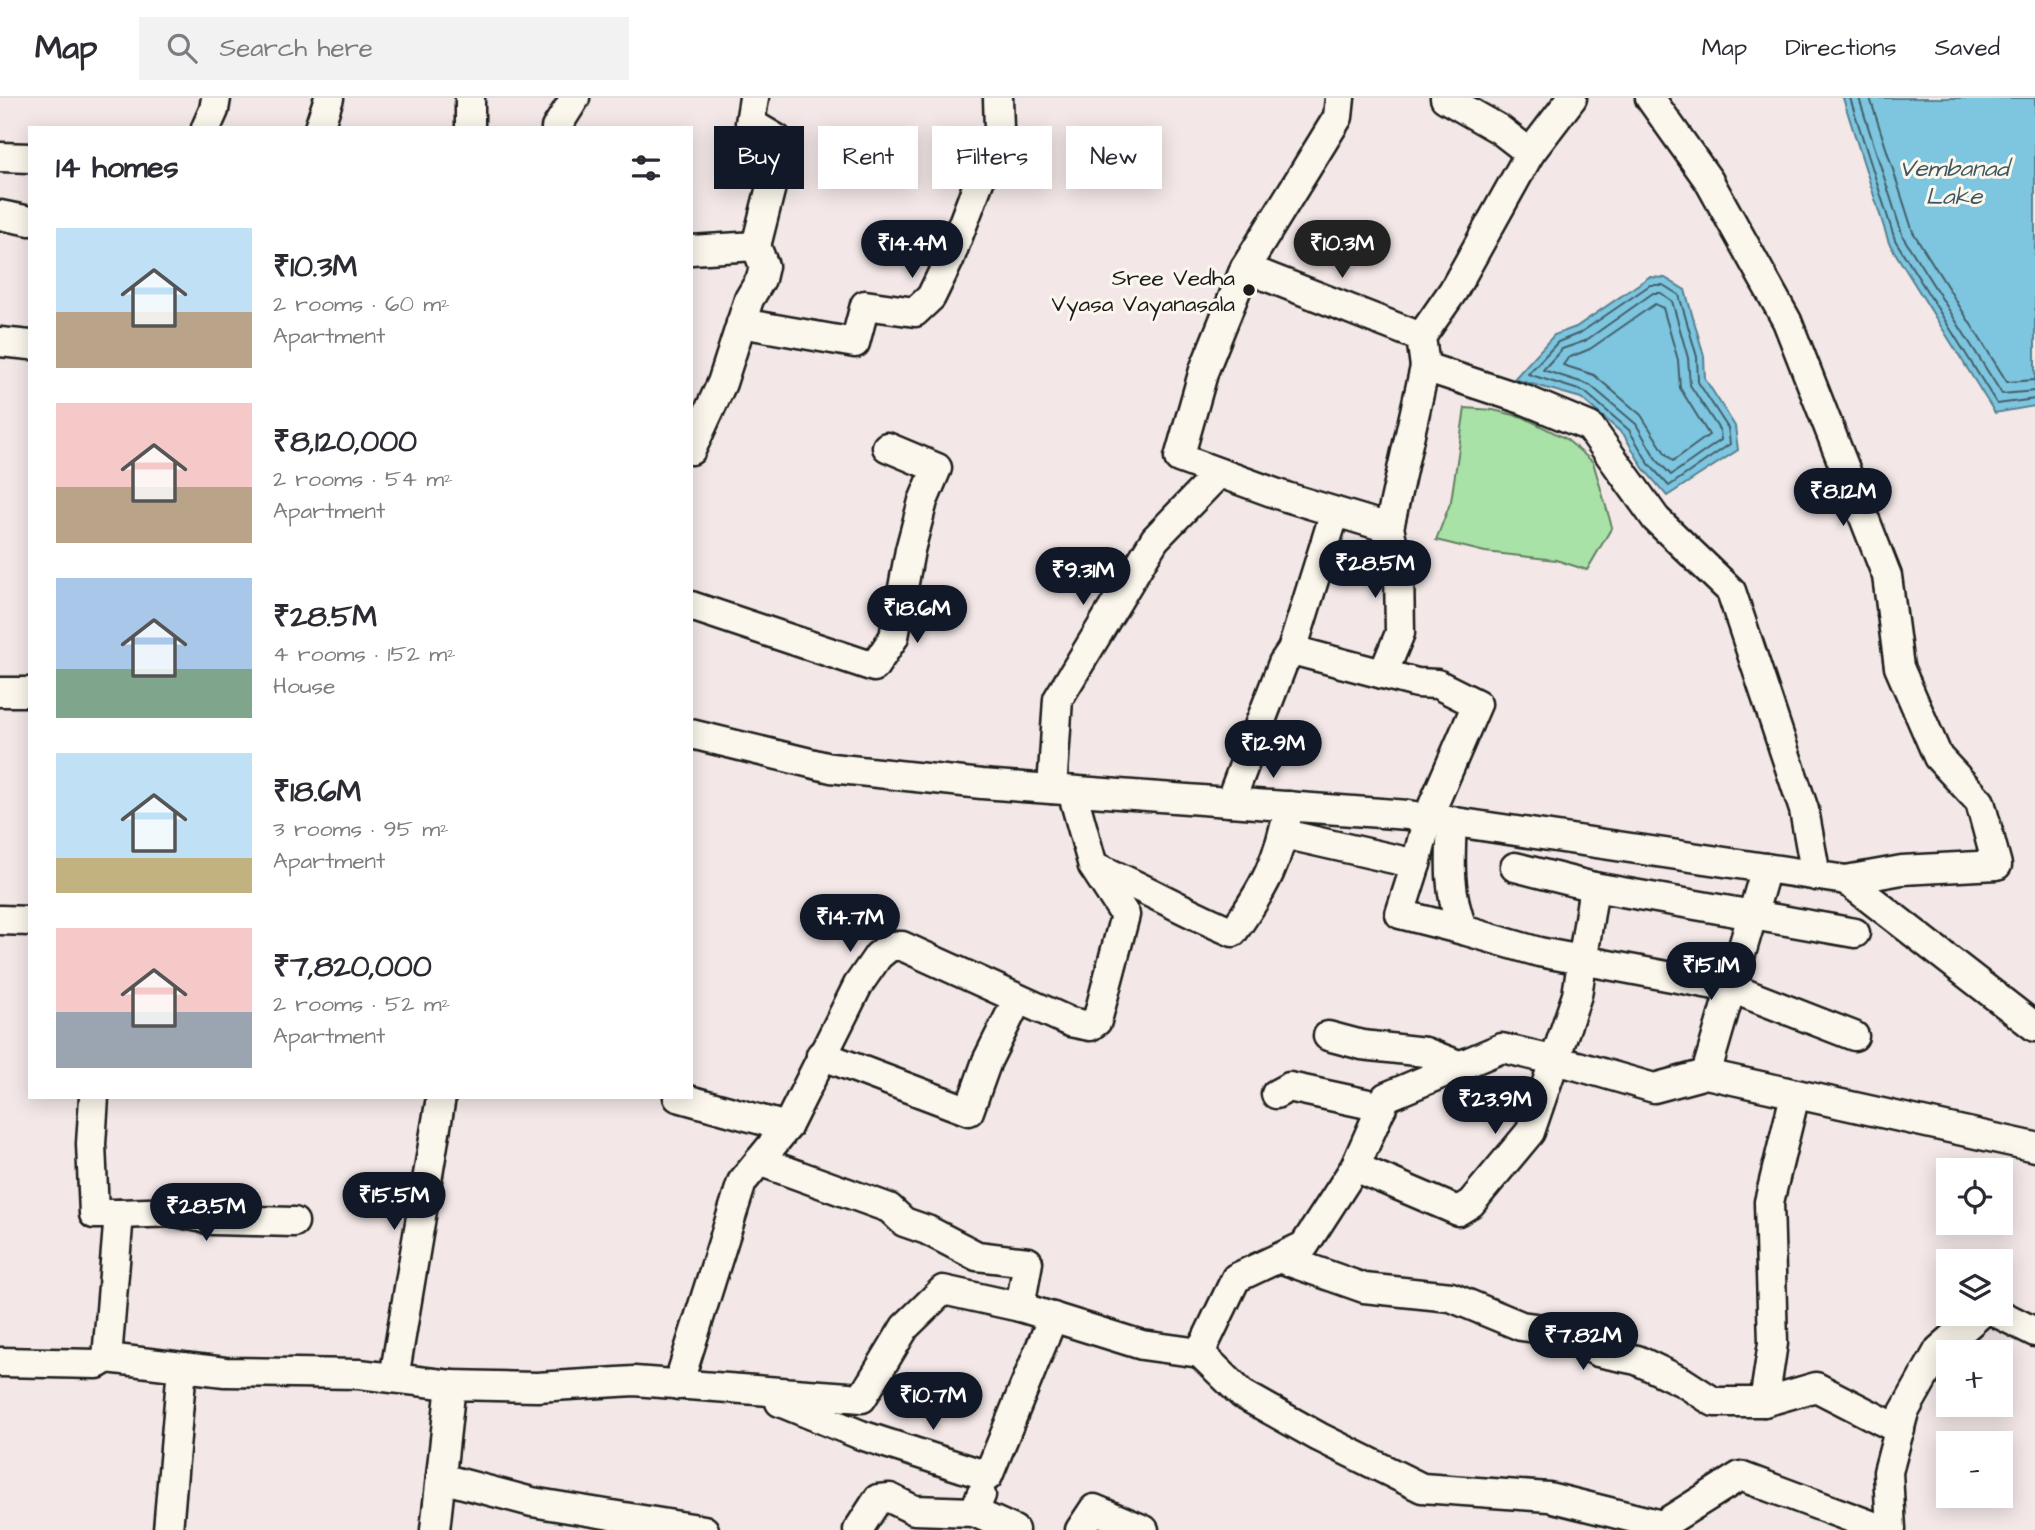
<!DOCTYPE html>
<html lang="en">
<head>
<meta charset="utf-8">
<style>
	body { margin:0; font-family:"Architects Daughter",sans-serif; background:#f2f2f3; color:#2b2b33; height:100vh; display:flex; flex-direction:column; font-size:26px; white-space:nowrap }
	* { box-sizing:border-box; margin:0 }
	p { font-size:23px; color:#7c7c81 }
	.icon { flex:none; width:38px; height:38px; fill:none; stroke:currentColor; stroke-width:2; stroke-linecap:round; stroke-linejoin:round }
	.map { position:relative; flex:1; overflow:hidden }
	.panel { position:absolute; left:28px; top:28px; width:665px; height:973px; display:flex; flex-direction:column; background:#fff; border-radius:0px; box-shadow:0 4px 18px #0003 }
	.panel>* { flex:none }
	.banner { position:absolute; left:714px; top:28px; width:665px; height:63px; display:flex; gap:14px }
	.tools { position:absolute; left:1936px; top:1060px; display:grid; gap:14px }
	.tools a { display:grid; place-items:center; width:77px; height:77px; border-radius:0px; background:#fff; box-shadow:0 4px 18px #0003; font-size:35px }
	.price { position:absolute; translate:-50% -60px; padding:0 16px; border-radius:24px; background:#111827; color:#fff; font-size:23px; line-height:46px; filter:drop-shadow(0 2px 4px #0008) }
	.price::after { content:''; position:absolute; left:50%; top:42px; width:21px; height:16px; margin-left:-10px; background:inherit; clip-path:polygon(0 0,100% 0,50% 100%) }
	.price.selected { background:#222; color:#fff }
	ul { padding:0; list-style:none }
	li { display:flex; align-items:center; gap:21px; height:175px; padding:0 28px }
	li span { display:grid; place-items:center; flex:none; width:196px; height:140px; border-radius:0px; color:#555 }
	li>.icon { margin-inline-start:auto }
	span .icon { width:84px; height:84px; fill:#fffc; stroke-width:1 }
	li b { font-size:30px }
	h2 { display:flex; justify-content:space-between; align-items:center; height:84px; padding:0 28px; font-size:30px }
	.chip { padding:0 24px; border-radius:0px; background:#fff; box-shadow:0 4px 18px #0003; font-size:24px; line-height:63px }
	.chip.selected { background:#111827; color:#fff }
	header { display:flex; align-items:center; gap:42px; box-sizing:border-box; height:98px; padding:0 35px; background:#fff; border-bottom:2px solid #e1e1e2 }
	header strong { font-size:33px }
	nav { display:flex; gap:38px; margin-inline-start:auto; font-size:24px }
	.search { width:490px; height:63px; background:#f2f2f3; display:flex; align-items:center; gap:18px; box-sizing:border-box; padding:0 24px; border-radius:0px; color:#7c7c81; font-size:26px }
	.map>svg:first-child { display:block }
</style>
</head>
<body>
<header>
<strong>Map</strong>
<div class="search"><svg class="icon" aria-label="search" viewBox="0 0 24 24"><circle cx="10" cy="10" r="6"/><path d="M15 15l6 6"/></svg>Search here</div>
<nav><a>Map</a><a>Directions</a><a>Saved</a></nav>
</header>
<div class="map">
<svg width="2035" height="1432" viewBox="0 0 2035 1432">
	<rect width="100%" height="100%" fill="#f3e8e7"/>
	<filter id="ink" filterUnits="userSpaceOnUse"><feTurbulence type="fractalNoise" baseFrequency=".0143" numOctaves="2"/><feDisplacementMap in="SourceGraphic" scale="14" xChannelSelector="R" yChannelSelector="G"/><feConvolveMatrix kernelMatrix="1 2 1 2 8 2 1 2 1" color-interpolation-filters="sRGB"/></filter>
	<g filter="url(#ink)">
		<polygon fill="#a8e2a7" stroke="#627f62" stroke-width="2" points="1465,310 1493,312 1523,319 1565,340 1593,364 1612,429 1587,472 1556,462 1485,454 1436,442 1451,403"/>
		<g fill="#7ec5df" stroke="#578191" stroke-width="2">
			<polygon points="1843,0 2035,0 2035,308 1995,315 1889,145"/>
			<polygon points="1649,179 1665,180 1685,192 1704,258 1705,281 1735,328 1738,352 1667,398 1643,370 1624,337 1581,300 1514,281 1554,237 1576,229"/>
		</g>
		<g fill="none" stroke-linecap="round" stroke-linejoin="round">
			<g stroke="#43606a" stroke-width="2">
				<polyline points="1850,0 1895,142 1997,306 2035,301"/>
				<polyline points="1859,0 1903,139 2002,296 2035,293"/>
				<polyline points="1870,0 1913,134 2007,284 2035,282"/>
				<polygon points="1650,187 1663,187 1679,197 1697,259 1698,284 1728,330 1730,346 1669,388 1649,366 1629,332 1585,294 1528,276 1558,244 1580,235"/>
				<polygon points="1653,195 1661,195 1672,203 1688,260 1690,287 1720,333 1721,342 1671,377 1656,361 1636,326 1590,287 1543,272 1562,251 1585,243"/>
				<polygon points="1655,206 1663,210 1678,262 1680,290 1709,337 1673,363 1665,355 1641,317 1594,277 1563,267 1568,260 1590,251"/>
			</g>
			<defs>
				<g id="minor">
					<polyline points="470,0 470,30"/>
					<polyline points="754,0 750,25 777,41 778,61 756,148"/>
					<polyline points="1340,0 1338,19 1245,170 1204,272 1179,360 1283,398 1389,430 1425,269 1525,302 1590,329 1656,421 1731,493 1804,712 1816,778"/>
					<polyline points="1445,0 1499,31 1530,55 1572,0"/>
					<polyline points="206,30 214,12 216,0"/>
					<polyline points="319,30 329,0"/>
					<polyline points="556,30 575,0"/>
					<polyline points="0,59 30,60"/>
					<polyline points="0,117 30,123"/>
					<polyline points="691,152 756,148 764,168 761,181 749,201 722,285 691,352"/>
					<polyline points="1245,170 1421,239"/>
					<polyline points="741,225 855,245 865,207 915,214 931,199 949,162 999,31 998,0"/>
					<polyline points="0,244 30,247"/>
					<polyline points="1425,269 1421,239 1453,193 1530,55"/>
					<polyline points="691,508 874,569 894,539 910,452 923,403 937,370 887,349"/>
					<polyline points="1292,552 1417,585 1437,586 1477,606 1428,719 1416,766"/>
					<polyline points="1383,576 1400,535 1399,472 1389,430"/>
					<polyline points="0,594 30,594"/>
					<polyline points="691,636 831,670 982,686 1408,717 1846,782 1902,772 1997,767 1980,704 1938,659 1899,569 1887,478 1787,223 1709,83 1650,0"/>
					<polyline points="1052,691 1058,601 1155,441 1219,375"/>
					<polyline points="1230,704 1283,565 1292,552 1335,414"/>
					<path d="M1452,723c-2,40 -4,72 11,109l76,22 192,36 -25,86"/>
					<polyline points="1284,736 1416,766 1400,816 1463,832"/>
					<path d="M1093,768c48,20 92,46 140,66 32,-45 46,-71 56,-126"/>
					<polyline points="1515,769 1594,789 1855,835"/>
					<polyline points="1766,770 1731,890 1854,938"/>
					<polyline points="1846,782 2035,929"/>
					<polyline points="0,822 30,823"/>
					<polyline points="1328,938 1362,947 1425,954 1461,968"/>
					<polyline points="821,957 969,1013 987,963 1018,901"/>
					<polyline points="1276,996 1289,989 1382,1009"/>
					<polyline points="94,999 91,1046 94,1116 119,1116 107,1260"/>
					<polyline points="678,999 787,1029"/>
					<polyline points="759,1063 889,1110 904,1124 927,1132 977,1158 1028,1164 1020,1209"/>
					<polyline points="1355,1069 1458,1113 1471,1105 1530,1034 1577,897 1594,789"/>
					<polyline points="119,1116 176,1114 213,1122 294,1124"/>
					<polyline points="1279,1160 1364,1190 1451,1199 1521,1228 1557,1233 1598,1254 1637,1262 1683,1284 1714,1304 1764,1304 1816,1289 1900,1332"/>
					<polyline points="1999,1216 2035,1234"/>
					<polyline points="1200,1255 1242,1296 1319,1339 1422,1390 1549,1399 1662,1427 1740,1378 1884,1432"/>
					<polyline points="0,1264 97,1266 107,1260 225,1274 359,1276 451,1287"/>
					<polyline points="394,1280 441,999"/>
					<polyline points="678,1287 742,1084 787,1029 858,887 878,858 890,848 902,848 1070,924 1090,928 1097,923 1125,817 1093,768 1072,693"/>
					<polyline points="780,1304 861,1337 988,1378 1053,1219"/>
					<polyline points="1764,1304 1773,1245 1769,1104 1795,997"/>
					<polyline points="441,1380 532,1404 704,1432"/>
					<polyline points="981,1397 974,1414 1014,1432"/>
					<polyline points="168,1432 182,1269"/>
					<polyline points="435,1432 451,1287 537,1289 634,1283 862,1300 905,1229 943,1192 1020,1209 1142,1247 1200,1255 1236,1180 1304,1148 1355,1069 1386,999 1502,950 1578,968 1654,990 1706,976 2035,1049"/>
					<polyline points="858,1432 878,1401 890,1400 914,1412 974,1414"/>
					<polyline points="1080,1432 1094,1411 1144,1432"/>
					<polyline points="1891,1432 1888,1374 1904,1314 1939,1252 1980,1216"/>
				</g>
			</defs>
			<use href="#minor" stroke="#1c1c1c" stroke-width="33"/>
			<use href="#minor" stroke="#fbf7ec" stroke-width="28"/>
		</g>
	</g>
	<circle fill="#1c1c1c" stroke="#fbf7ec" stroke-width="2.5" cx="1249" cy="192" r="7"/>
	<g text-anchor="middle" stroke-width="6" stroke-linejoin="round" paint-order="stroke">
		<g font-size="23" fill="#1c1c1c" stroke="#fbf7ec" text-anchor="end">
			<text x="1235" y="187">Sree Vedha<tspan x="1235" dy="26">Vyasa Vayanasala</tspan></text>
		</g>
		<g font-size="24" font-style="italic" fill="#3e5760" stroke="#fbf7ec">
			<text x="1954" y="78">Vembanad<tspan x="1954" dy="28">Lake</tspan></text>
		</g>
	</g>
</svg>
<div class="tools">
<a><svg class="icon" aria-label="locate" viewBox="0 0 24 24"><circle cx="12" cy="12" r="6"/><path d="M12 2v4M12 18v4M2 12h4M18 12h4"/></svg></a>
<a><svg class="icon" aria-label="layers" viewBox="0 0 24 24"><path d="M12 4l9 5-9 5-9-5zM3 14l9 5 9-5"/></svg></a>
<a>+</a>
<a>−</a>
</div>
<b class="price" style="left:912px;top:182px">₹14.4M</b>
<b class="price selected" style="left:1342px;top:182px">₹10.3M</b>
<b class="price" style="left:1843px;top:430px">₹8.12M</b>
<b class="price" style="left:1375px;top:502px">₹28.5M</b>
<b class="price" style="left:1083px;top:509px">₹9.31M</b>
<b class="price" style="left:917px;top:547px">₹18.6M</b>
<b class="price" style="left:1273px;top:682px">₹12.9M</b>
<b class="price" style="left:850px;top:856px">₹14.7M</b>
<b class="price" style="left:1711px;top:904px">₹15.1M</b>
<b class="price" style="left:1495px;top:1038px">₹23.9M</b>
<b class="price" style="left:394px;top:1134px">₹15.5M</b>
<b class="price" style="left:206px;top:1145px">₹28.5M</b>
<b class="price" style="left:1583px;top:1274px">₹7.82M</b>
<b class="price" style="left:933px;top:1334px">₹10.7M</b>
<div class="banner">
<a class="chip selected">Buy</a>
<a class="chip">Rent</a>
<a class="chip">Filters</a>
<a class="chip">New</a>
</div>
<section class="panel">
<h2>14 homes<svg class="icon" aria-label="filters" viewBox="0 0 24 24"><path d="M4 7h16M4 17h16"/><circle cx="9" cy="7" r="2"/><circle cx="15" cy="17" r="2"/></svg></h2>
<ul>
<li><span style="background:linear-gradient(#bfe0f5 60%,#b9a48a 0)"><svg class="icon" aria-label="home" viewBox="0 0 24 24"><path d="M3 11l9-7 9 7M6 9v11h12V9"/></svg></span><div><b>₹10.3M</b><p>2 rooms · 60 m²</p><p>Apartment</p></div></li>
<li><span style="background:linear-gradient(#f6c9c9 60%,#b9a48a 0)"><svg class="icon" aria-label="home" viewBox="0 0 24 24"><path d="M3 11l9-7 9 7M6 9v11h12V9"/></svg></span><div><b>₹8,120,000</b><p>2 rooms · 54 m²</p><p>Apartment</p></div></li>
<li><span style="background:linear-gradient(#a9c7e8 65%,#7fa58c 0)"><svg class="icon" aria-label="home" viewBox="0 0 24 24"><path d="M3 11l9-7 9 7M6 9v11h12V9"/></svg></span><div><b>₹28.5M</b><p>4 rooms · 152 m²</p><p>House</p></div></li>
<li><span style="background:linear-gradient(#bfe0f5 75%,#c2b280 0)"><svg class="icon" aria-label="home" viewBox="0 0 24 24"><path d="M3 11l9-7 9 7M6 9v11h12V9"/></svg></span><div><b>₹18.6M</b><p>3 rooms · 95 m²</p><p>Apartment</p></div></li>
<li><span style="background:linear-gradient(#f6c9c9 60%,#9aa5b1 0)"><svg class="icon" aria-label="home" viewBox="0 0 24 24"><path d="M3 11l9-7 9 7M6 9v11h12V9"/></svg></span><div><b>₹7,820,000</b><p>2 rooms · 52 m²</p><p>Apartment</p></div></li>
</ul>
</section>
</div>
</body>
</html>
